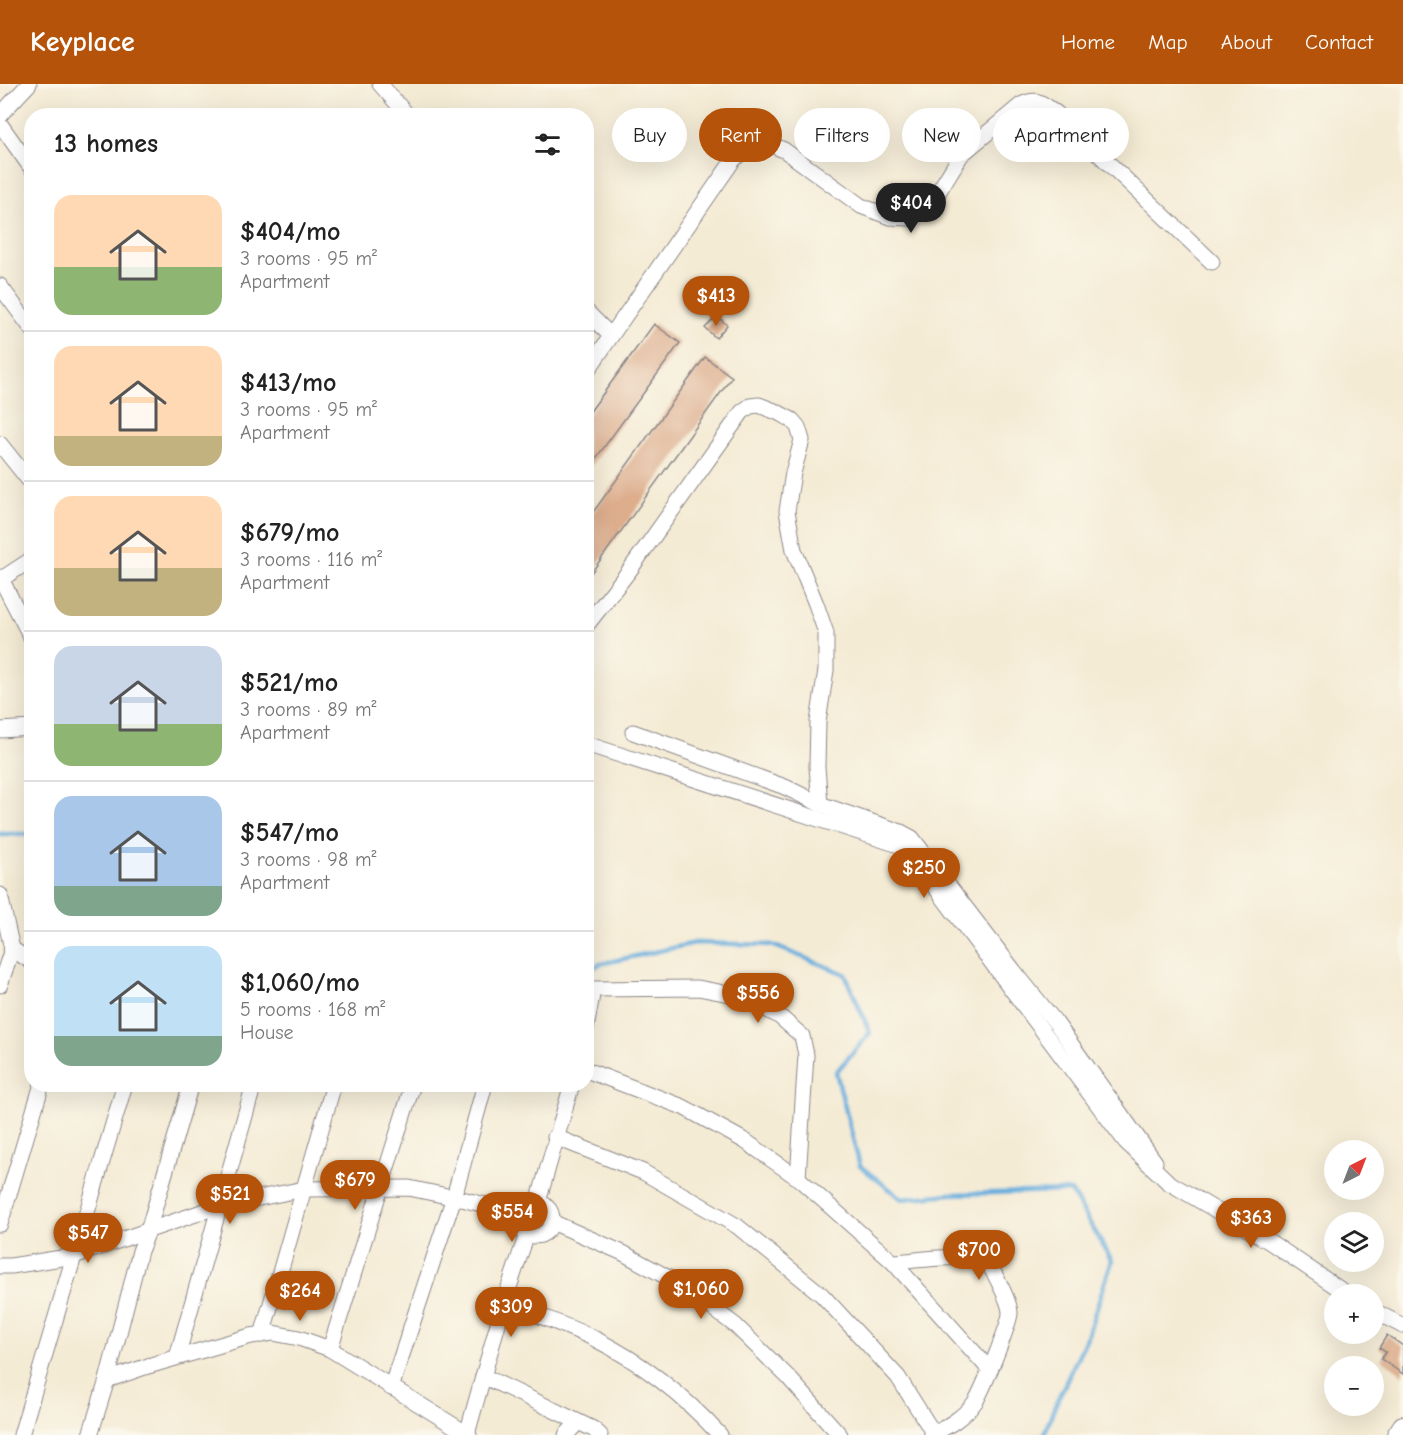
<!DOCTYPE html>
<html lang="en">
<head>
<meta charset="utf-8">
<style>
	body { margin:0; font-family:"Comic Neue",sans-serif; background:#f6f6f6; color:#222; height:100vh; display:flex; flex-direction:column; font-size:22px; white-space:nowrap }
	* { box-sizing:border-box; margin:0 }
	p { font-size:20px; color:#767676 }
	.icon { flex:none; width:33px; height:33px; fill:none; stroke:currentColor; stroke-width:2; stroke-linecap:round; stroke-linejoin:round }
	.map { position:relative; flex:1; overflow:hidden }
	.side { position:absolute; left:24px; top:24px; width:570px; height:984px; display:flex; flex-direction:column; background:#fff; border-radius:24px; box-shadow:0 6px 24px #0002 }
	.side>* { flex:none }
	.banner { position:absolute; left:612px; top:24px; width:570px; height:54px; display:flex; gap:12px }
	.needle { width:39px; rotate:42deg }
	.buttons { position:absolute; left:1324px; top:1056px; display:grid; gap:12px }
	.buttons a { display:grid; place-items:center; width:60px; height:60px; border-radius:50%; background:#fff; box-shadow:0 6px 24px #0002; font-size:30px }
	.price { position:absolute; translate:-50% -51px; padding:0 14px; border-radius:21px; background:#b45309; color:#fff; font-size:20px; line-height:39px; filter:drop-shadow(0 2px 3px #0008) }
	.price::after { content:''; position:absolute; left:50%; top:36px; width:18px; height:14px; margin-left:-9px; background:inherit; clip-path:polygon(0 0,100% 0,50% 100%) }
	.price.on { background:#222; color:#fff }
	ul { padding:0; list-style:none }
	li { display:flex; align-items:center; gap:18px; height:150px; padding:0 30px }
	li+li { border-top:2px solid #e0e0e0 }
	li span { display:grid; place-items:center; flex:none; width:168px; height:120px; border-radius:18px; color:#555 }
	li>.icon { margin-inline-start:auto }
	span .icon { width:72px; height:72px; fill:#fffc; stroke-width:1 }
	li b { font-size:26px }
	h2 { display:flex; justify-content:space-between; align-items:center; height:72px; padding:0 30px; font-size:26px }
	.chip { padding:0 21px; border-radius:27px; background:#fff; box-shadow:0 6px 24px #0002; font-size:21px; line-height:54px }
	.chip.on { background:#b45309; color:#fff }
	header { display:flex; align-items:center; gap:36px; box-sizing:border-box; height:84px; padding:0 30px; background:#b45309; color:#fff }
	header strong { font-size:28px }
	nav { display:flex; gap:33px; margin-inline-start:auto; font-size:21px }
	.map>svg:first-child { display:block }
</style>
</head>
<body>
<header>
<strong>Keyplace</strong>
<nav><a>Home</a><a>Map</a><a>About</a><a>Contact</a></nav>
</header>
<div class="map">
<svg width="1403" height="1351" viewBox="0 0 1403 1351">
	<rect width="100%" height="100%" fill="#fbf7ec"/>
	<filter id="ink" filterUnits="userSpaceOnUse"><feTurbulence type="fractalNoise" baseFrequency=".0167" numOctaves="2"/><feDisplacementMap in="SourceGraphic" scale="12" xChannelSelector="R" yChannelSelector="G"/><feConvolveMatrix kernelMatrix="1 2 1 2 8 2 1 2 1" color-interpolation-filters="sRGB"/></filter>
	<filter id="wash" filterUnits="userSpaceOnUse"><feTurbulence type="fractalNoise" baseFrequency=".008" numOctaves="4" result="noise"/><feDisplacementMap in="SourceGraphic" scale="24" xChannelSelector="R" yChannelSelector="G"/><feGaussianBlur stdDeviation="1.35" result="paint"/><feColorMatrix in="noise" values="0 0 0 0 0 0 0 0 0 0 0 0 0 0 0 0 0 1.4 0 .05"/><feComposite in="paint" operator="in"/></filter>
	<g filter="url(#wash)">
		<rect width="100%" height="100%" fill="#f4ebd4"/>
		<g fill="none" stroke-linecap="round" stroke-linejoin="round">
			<g stroke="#67addd" stroke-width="4.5">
				<polyline points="0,750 32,750"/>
				<polyline points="586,888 600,880 695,859 772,861 845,890 870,949 836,988 860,1082 902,1115 950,1110 1071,1107 1112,1177 1087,1253 1054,1324 1044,1351"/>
			</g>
		</g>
		<g id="blocks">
			<g fill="#ddad8c">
				<polygon points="717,232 727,241 716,254 705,244"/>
				<polygon points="654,240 680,259 586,388 586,333"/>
				<polygon points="705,273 732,293 586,496 586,438"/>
				<polygon points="1387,1251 1403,1262 1403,1290 1381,1275 1386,1268 1379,1264"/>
			</g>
		</g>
	</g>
	<g filter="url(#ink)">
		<use href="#blocks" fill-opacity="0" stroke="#8b8688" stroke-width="1.5"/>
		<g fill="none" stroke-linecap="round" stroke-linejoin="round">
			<defs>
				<g id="minor">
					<polyline points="380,0 408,32"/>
					<polyline points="0,31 29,0"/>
					<polyline points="0,40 32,85"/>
					<polyline points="0,202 32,245"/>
					<polyline points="586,227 611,252 586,289"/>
					<path d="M611,252l123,-177 16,-14 19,-1 15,6 77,56 29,11 19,1 20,-11 32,-52 60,-50c17,-8 21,-2 35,8l156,149"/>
					<polyline points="0,360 32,400"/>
					<polyline points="0,493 32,555"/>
					<polyline points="0,496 32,475"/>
					<polyline points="586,542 629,487 742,328 750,322 759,321 777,328 792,336 798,343 802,356 793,389 787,427 794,466 816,520 826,549 826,586 818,638 817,683 820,720"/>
					<polyline points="0,646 32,644"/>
					<polyline points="633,648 785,703 820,720 901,748 912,754 1014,887 1056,939 1155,1078"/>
					<polyline points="586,660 902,762 909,768 1125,1057 1168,1098 1270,1158 1347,1210"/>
					<polyline points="0,811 12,865 0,901"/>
					<polyline points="12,865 32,878"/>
					<polyline points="586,908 593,905 698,904 740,912 779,932 802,952 806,971 798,1094"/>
					<polyline points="586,945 593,905"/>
					<polyline points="586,986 683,1023 745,1057 798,1094 893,1178 989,1285"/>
					<polyline points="555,1053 643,1088 737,1142 822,1211 898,1293 934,1350"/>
					<polyline points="538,1118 572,1000"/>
					<circle cx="535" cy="1135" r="17"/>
					<polyline points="552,1138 623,1169 685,1203 736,1242 788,1293 840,1351"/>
					<polyline points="0,1140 42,1000"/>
					<path d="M893,1178c17,-1 78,-9 91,-2 8,6 26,42 26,53 0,10 -28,79 -35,89 -11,15 -27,24 -43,33"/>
					<polyline points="0,1182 11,1182 74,1172 219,1122 304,1105 409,1104 466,1116 519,1130"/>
					<path d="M504,1218c30,12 62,23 91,37 46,23 90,58 125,96"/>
					<polyline points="1374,1227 1403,1242"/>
					<polyline points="262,1251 334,1000"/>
					<polyline points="330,1265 413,1000"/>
					<polyline points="177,1273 254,1000"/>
					<polyline points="483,1292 593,1345 600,1351"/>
					<polyline points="107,1296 148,1282 251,1252 273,1249 299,1254 330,1265 469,1351"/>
					<polyline points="391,1304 454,1113 485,1000"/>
					<polyline points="467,1350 504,1218 527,1150"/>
					<polyline points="21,1351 125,1000"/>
					<polyline points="90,1351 107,1296 140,1167 148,1147 191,1000"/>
					<polyline points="566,1351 578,1338"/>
				</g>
				<polyline id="major" points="1397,1351 1403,1342"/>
			</defs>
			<use href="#minor" stroke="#8b8688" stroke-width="17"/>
			<use href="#major" stroke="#8b8688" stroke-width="22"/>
			<use href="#minor" stroke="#fff" stroke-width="15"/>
			<use href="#major" stroke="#fff" stroke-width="20"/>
		</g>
	</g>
</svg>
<div class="buttons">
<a><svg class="needle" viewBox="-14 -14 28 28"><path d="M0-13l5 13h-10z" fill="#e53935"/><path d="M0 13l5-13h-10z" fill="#767676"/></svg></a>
<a><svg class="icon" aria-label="layers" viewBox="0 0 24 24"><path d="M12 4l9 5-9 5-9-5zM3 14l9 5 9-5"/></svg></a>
<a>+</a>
<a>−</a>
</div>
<b class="price on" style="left:911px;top:150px">$404</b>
<b class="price" style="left:716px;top:243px">$413</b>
<b class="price" style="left:924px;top:815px">$250</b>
<b class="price" style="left:758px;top:940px">$556</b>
<b class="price" style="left:355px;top:1127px">$679</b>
<b class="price" style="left:230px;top:1141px">$521</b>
<b class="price" style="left:512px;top:1159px">$554</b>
<b class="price" style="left:1251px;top:1165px">$363</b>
<b class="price" style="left:88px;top:1180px">$547</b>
<b class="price" style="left:979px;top:1197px">$700</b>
<b class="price" style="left:701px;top:1236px">$1,060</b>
<b class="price" style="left:300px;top:1238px">$264</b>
<b class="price" style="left:511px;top:1254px">$309</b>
<div class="banner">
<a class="chip">Buy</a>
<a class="chip on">Rent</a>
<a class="chip">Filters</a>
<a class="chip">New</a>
<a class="chip">Apartment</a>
</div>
<section class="side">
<h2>13 homes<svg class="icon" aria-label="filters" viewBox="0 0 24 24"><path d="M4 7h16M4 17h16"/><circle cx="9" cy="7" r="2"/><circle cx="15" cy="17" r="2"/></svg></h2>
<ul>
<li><span style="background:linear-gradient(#ffd9b3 60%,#8fb573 0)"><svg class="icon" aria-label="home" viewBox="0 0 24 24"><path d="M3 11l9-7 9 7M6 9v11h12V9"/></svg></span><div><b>$404/mo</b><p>3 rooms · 95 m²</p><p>Apartment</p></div></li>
<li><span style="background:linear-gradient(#ffd9b3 75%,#c2b280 0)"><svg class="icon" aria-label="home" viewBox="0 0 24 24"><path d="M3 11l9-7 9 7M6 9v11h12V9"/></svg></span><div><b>$413/mo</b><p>3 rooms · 95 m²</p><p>Apartment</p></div></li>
<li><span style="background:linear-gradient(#ffd9b3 60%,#c2b280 0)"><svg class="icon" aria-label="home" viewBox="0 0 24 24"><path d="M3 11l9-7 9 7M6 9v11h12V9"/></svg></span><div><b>$679/mo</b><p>3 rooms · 116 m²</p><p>Apartment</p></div></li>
<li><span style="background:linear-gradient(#c9d6e8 65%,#8fb573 0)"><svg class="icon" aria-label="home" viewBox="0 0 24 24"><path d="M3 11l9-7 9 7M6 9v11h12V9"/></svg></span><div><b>$521/mo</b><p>3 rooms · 89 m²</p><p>Apartment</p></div></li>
<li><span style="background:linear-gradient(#a9c7e8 75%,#7fa58c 0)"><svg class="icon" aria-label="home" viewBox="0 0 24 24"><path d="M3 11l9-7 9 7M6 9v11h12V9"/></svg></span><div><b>$547/mo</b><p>3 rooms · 98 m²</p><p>Apartment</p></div></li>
<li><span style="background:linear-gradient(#bfe0f5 75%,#7fa58c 0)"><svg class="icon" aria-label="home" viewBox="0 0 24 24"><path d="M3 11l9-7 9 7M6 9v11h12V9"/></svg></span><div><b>$1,060/mo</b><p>5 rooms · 168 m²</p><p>House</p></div></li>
</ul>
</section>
</div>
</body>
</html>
